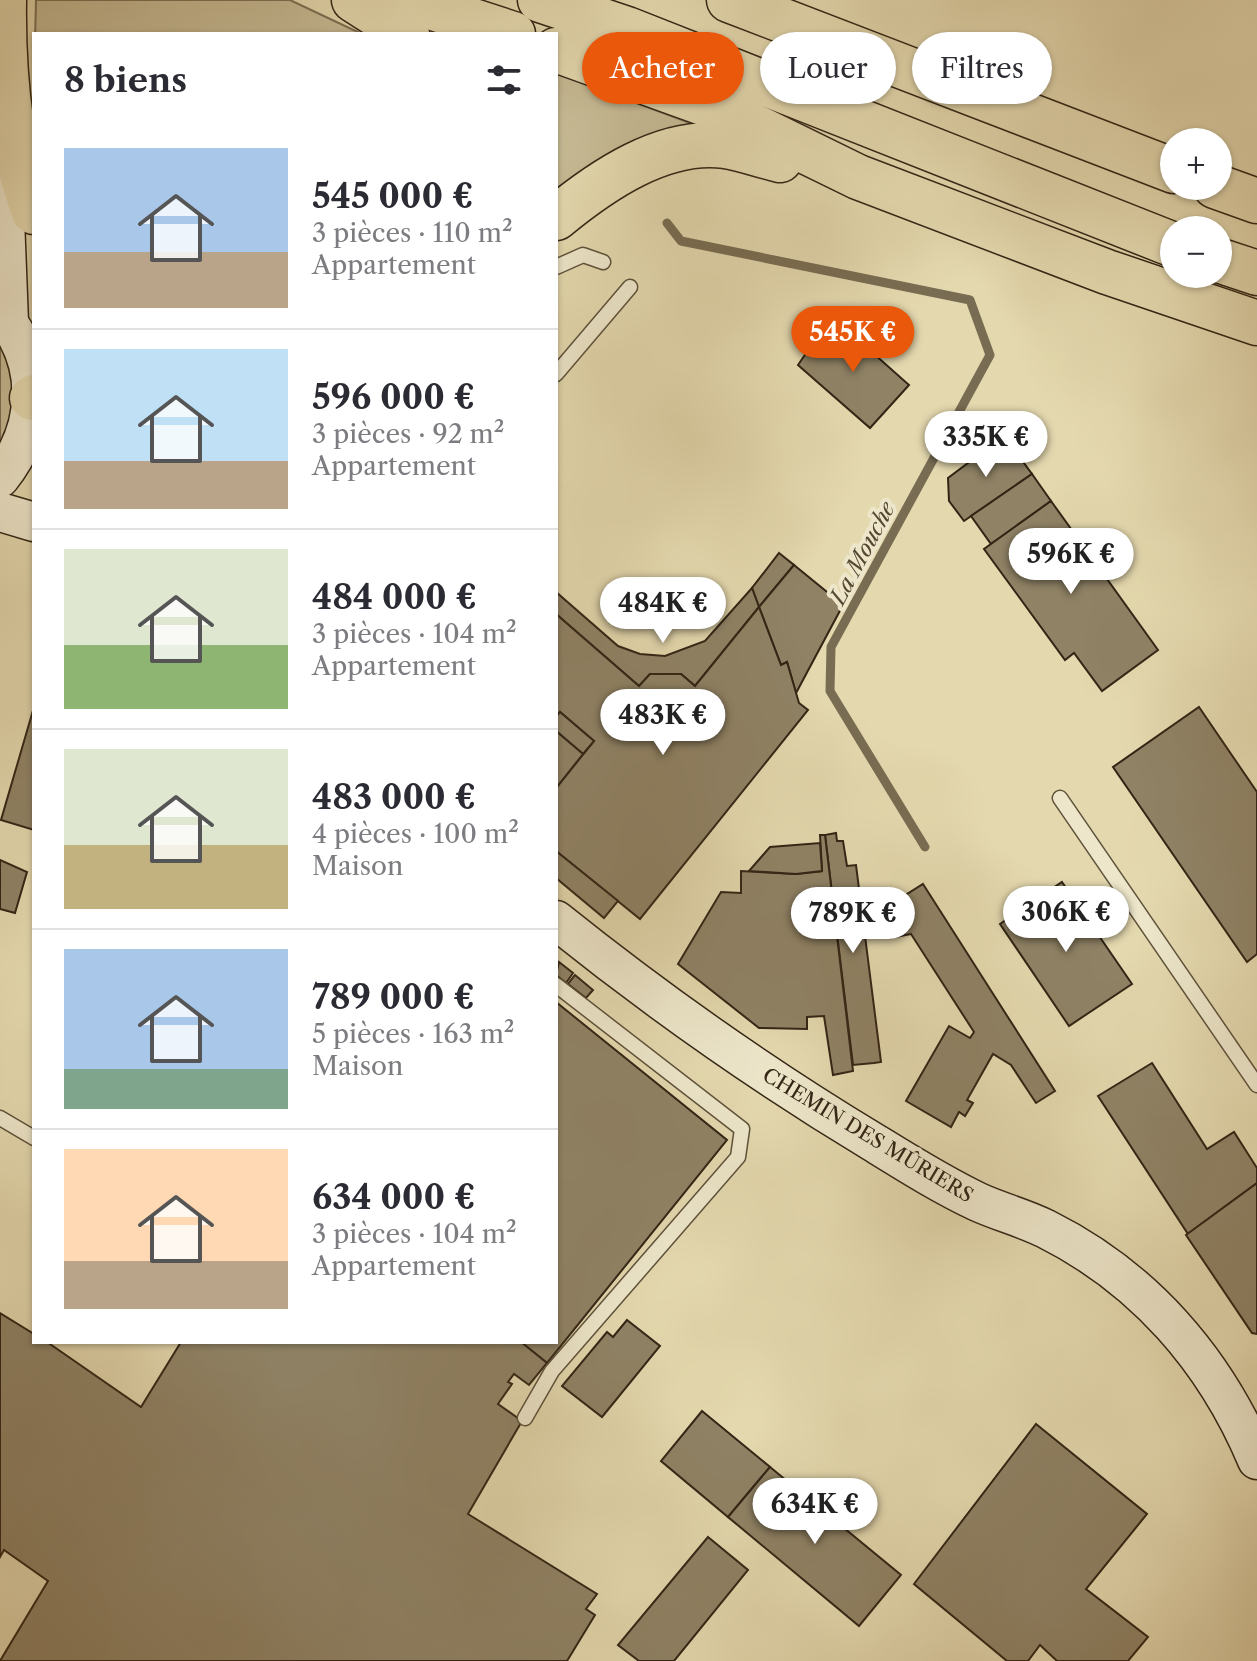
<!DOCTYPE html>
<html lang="fr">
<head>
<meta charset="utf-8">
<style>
	body { margin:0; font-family:"Libre Caslon Text",serif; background:#f7f7f7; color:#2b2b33; height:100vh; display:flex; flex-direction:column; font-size:30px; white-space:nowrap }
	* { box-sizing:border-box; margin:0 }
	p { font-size:26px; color:#7c7c81 }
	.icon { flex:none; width:44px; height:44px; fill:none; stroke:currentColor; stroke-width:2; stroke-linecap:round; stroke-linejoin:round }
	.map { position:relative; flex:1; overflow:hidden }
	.details { position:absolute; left:32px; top:32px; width:526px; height:1312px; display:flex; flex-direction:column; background:#fff; border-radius:0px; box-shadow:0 2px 6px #0004 }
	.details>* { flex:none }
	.banner { position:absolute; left:582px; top:32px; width:554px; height:72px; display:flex; gap:16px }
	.fabs { position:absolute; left:1160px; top:128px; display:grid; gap:16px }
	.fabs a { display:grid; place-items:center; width:72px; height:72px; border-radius:50%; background:#fff; box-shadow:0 2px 6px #0004; font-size:40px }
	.price { position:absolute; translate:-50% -68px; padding:0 18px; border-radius:28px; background:#fff; color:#222; font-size:26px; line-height:52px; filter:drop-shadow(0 2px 4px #0008) }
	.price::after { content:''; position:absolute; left:50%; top:48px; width:24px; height:18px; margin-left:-12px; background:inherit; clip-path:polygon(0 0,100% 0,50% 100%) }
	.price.active { background:#ea580c; color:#fff }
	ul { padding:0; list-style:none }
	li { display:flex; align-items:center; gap:24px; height:200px; padding:0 32px }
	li+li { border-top:2px solid #e1e1e2 }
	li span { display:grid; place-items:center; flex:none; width:224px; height:160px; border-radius:0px; color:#555 }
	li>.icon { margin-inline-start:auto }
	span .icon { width:96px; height:96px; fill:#fffc; stroke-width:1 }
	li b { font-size:34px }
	h2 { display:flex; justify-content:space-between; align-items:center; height:96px; padding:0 32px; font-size:34px }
	.pill { padding:0 28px; border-radius:36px; background:#fff; box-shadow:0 2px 6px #0004; font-size:28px; line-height:72px }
	.pill.active { background:#ea580c; color:#fff }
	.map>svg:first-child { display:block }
</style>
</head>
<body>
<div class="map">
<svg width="1257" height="1661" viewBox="0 0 1257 1661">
	<rect width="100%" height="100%" fill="#e4d8ae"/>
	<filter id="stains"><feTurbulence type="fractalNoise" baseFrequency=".0025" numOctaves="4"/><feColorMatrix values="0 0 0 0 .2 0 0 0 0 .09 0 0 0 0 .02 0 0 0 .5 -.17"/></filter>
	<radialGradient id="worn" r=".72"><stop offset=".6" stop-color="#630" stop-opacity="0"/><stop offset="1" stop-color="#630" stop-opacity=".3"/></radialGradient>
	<g fill="#c6ba94" stroke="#7c7054" stroke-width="2">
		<polygon points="36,0 290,0 362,34 34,34 34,85"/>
		<polygon points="556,73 706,129 556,202"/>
		<path d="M0,335c25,42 14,74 0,116z"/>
	</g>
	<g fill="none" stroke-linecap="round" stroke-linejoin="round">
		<polyline stroke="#786c52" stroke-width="9" points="667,223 681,241 970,300 990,355 831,647 830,691 925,847"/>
	</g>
	<g fill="#8f8265" stroke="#322515" stroke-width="2">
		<polygon points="837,321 909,385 870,428 798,365 815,340 818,343"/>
		<polygon points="1004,436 1032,474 964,521 949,501 948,478"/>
		<polygon points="1032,474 1051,501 991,544 971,516"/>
		<polygon points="1051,501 1158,650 1102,691 1074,653 1065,660 984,549"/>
		<polygon points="779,553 794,565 759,607 752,588"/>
		<polygon points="794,565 843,605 796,693 787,662 781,665 759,607"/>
		<polygon points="752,588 759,607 695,686 681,674 650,674 639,686 556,614 556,592 618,646 640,654 665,656 705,641"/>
		<polygon points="759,607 781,665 787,662 799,703 808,710 640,919 556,851 556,788 594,741 560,712 556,717 556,614 639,686 650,674 681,674 695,686"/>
		<polygon points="34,707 34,830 1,820"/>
		<polygon points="1199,707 1257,792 1257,954 1247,962 1113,767"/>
		<polygon points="560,712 594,741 583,754 556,731 556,717"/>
		<polygon points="556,731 583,754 556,788"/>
		<polygon points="836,833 837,841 843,841 847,866 856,865 881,1062 874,1063 853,1065 825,835"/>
		<polygon points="820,835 825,835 853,1071 833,1075 824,1016 807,1017 807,1029 759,1028 678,964 721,892 741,893 741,871 796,874 822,871"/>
		<polygon points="820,843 822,871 796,874 749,871 770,847"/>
		<polygon points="556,851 618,901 604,918 556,878"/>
		<polygon points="0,860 27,872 15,913 0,909"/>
		<polygon points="1062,882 1132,984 1069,1026 1000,924"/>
		<polygon points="923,884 1055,1091 1036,1103 1011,1065 993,1054 967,1100 973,1103 965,1116 959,1112 951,1127 906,1101 949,1026 970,1038 974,1032 911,934 890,938 885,908"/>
		<polygon points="559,962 573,973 566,983 556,975"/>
		<polygon points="575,975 593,990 586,998 568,984"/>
		<polygon points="556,1002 727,1140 547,1363 521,1342 556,1342"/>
		<polygon points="1152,1063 1207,1149 1234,1132 1257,1168 1257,1183 1188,1234 1098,1096"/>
		<polygon points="1257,1183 1257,1334 1252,1333 1186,1235"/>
		<polygon points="0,1313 34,1334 34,1342 47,1342 141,1407 181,1342 521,1342 547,1363 529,1385 514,1374 508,1382 512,1384 498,1404 522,1421 468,1514 597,1594 586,1609 595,1615 567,1661 0,1661 48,1581 4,1550 0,1557"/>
		<polygon points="627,1320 660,1346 602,1417 562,1386 607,1332 613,1337"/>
		<polygon points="702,1411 770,1467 728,1517 661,1461"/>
		<polygon points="1036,1424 1147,1514 1086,1589 1148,1637 1128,1661 1057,1661 1040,1645 1028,1661 1007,1661 914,1584"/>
		<polygon points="770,1467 901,1575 859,1626 728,1517"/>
		<polygon points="708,1537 748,1570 674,1661 639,1661 618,1645"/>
	</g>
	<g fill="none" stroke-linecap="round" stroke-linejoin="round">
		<defs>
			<g id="lane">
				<polyline points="556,267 583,255 603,262"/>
				<polyline points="556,374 630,287"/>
				<polyline points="1060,798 1257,1085"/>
				<polyline points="0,1118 34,1138"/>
				<polyline points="525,1418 552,1371 738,1157 742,1129 556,985"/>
			</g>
			<g id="secondary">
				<polyline points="2,141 9,322"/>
				<path d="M0,312c43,50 41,115 0,166"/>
				<polyline points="0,512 34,522"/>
				<path d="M556,920c101,81 206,155 317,222 34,21 69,43 105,60 22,10 46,16 68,27 98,49 169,131 211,231"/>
			</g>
			<g id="highway">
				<path d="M4,0c-1,70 5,146 30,212"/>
				<polyline points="354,0 407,34"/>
				<polyline points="409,0 513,34"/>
				<polyline points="540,0 627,29 1174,245"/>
				<polyline points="729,0 1174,171"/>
				<polyline points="556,50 717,108 858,177 1107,272 1257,323"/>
				<polyline points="1215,186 1257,201"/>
				<path d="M556,218c45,-37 107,-80 169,-72 19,3 38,10 55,14"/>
				<polyline points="1218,260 1257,273"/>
				<polyline points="32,398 34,397"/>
			</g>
		</defs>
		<use href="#lane" stroke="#5e523b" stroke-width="17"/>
		<use href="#secondary" stroke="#322515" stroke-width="41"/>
		<use href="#highway" stroke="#322515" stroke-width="47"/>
		<use href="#lane" stroke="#ede6ca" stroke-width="14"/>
		<use href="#secondary" stroke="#ede6ca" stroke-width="38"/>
		<use href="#highway" stroke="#e4d8ae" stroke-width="44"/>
	</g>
	<g text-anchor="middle" stroke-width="8" stroke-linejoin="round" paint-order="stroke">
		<g font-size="20" fill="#322515" stroke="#ede6ca">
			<text transform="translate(868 1135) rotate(31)" y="7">CHEMIN DES MÛRIERS</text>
		</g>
		<g font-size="22" font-style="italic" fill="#554833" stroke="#ede6ca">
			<text transform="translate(862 553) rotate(-62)" y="8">La Mouche</text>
		</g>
	</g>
	<rect width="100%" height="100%" filter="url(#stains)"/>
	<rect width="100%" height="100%" fill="url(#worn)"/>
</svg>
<div class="fabs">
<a>+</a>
<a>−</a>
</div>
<b class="price active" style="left:853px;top:374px">545K €</b>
<b class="price" style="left:986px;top:479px">335K €</b>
<b class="price" style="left:1071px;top:596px">596K €</b>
<b class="price" style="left:663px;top:645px">484K €</b>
<b class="price" style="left:663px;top:757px">483K €</b>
<b class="price" style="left:1066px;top:954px">306K €</b>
<b class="price" style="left:853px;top:955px">789K €</b>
<b class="price" style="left:815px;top:1546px">634K €</b>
<div class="banner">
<a class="pill active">Acheter</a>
<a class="pill">Louer</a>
<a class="pill">Filtres</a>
</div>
<section class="details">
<h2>8 biens<svg class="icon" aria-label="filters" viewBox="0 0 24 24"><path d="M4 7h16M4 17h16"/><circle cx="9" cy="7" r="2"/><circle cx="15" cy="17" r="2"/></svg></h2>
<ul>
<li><span style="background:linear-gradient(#a9c7e8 65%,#b9a48a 0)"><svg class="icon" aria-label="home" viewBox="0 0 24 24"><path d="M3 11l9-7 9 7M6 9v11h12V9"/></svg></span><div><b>545 000 €</b><p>3 pièces · 110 m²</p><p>Appartement</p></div></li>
<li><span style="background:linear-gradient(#bfe0f5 70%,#b9a48a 0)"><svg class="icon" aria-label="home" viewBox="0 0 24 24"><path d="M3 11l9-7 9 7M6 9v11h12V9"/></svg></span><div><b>596 000 €</b><p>3 pièces · 92 m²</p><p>Appartement</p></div></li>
<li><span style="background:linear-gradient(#dfe7d0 60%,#8fb573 0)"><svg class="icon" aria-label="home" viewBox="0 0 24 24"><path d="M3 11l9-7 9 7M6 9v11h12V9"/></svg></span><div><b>484 000 €</b><p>3 pièces · 104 m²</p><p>Appartement</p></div></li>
<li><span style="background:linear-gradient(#dfe7d0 60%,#c2b280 0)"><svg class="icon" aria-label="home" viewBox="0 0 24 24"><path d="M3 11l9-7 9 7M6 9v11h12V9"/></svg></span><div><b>483 000 €</b><p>4 pièces · 100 m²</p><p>Maison</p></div></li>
<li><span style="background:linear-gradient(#a9c7e8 75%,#7fa58c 0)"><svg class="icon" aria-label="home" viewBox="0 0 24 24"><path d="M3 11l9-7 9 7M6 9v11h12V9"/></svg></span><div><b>789 000 €</b><p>5 pièces · 163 m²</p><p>Maison</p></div></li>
<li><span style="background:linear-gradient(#ffd9b3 70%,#b9a48a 0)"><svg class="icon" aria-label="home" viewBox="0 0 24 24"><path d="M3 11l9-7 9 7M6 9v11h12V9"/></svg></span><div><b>634 000 €</b><p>3 pièces · 104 m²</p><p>Appartement</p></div></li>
</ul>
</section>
</div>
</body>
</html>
